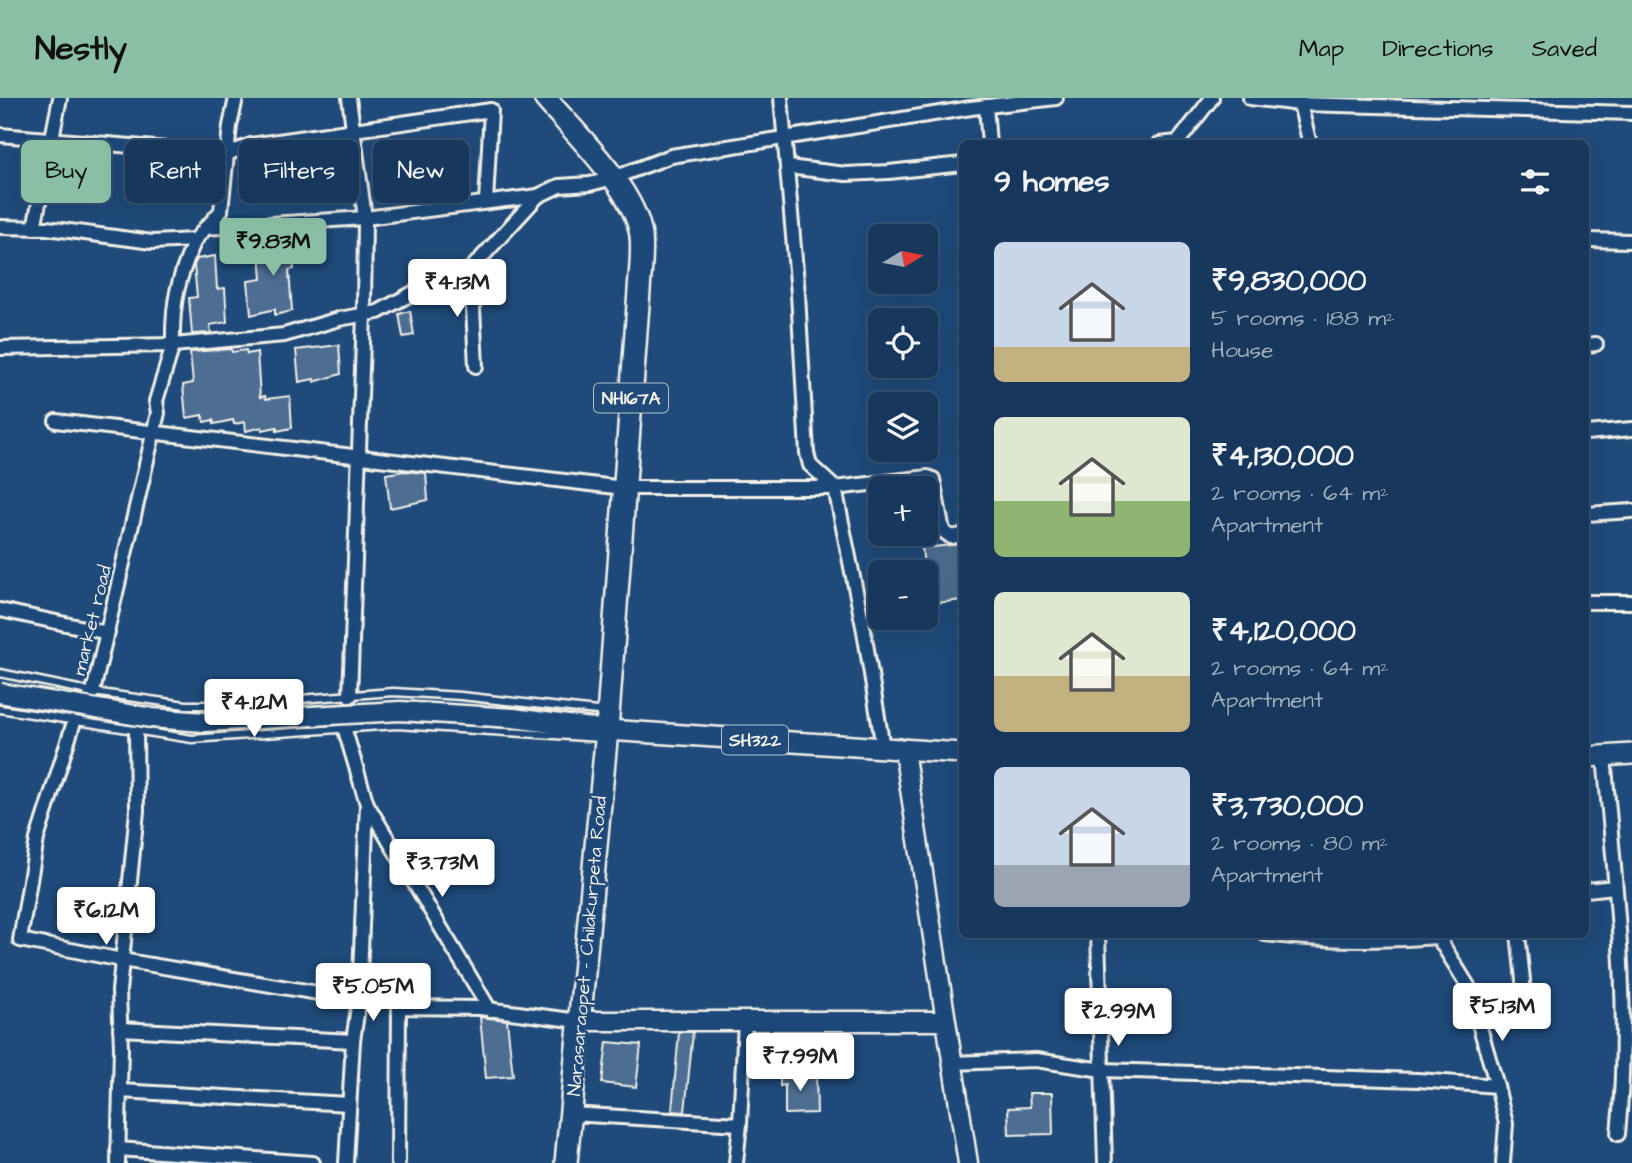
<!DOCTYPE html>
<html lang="en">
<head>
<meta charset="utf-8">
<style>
	body { margin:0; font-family:"Architects Daughter",sans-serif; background:#203f62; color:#f1f3f6; height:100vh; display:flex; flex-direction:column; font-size:26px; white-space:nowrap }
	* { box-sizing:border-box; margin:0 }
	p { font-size:23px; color:#9eacbb }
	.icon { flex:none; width:38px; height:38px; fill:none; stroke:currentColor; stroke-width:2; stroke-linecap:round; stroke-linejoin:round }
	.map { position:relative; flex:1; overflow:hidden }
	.side { position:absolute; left:959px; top:42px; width:630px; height:798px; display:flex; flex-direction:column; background:#17385c; border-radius:10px; box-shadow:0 7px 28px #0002,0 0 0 2px #365272 }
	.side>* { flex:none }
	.banner { position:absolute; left:21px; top:42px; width:665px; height:63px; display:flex; gap:14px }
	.needle { width:46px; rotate:80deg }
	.tools { position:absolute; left:868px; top:126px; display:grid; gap:14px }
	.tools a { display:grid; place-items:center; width:70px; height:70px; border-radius:10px; background:#17385c; box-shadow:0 7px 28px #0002,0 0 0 2px #365272; font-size:35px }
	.price { position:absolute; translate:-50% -60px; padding:0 16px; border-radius:7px; background:#fff; color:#222; font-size:23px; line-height:46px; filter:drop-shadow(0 2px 4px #0008) }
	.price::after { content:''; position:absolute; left:50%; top:42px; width:21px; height:16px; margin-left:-10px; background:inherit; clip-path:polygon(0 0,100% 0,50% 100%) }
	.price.active { background:#8abfa5; color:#111 }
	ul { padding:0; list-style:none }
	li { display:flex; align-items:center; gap:21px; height:175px; padding:0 35px }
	li span { display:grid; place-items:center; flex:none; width:196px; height:140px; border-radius:10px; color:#555 }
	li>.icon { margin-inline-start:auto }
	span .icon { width:84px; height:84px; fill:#fffc; stroke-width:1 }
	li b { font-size:30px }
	h2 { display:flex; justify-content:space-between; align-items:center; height:84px; padding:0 35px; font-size:30px }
	.pill { padding:0 24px; border-radius:10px; background:#17385c; box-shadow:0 7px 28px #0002,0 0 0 2px #365272; font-size:24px; line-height:63px }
	.pill.active { background:#8abfa5; color:#111 }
	header { display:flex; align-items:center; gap:42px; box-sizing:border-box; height:98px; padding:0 35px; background:#8abfa5; color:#111 }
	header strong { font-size:33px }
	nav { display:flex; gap:38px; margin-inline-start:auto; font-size:24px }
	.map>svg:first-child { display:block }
</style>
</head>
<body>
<header>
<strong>Nestly</strong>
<nav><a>Map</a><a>Directions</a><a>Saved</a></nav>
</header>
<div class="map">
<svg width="1632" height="1065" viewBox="0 0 1632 1065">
	<rect width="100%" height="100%" fill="#1f4a7a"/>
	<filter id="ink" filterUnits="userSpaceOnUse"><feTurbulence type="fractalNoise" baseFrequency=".0143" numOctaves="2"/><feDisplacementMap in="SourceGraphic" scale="14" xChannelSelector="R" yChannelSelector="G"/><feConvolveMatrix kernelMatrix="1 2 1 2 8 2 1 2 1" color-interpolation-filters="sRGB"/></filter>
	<g filter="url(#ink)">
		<g fill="#4d6e92" stroke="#f4f1e8" stroke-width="2">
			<polygon points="292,140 294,171 289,172 292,213 275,217 275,211 251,217 248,183 262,181 259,144"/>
			<polygon points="215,158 217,191 225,190 227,224 210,227 211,235 192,236 189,200 197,199 194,167 197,161"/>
			<polygon points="410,213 414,237 403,239 399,216"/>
			<polygon points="339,247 341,276 314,284 314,281 299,284 296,252"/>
			<polygon points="231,251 232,254 246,252 247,256 257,254 260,299 265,298 266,301 290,298 292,330 277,333 277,329 262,332 262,329 246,333 245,324 234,326 233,322 214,326 213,322 204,324 203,317 186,320 183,287 193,285 190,254"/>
			<polygon points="404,373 426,375 428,402 390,410 386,376"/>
			<polygon points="962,446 962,502 928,506 922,450"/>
			<polygon points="480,919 507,922 513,978 486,980"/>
			<polygon points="679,934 693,934 685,1014 672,1013"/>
			<polygon points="607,944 641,947 636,989 602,985"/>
			<polygon points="816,975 817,1015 785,1016 785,987 780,988 780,976"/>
			<polygon points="1029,995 1052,995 1053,1036 1009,1037 1008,1010 1030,1009"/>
		</g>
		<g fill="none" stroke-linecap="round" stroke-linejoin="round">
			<defs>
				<g id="service">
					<polyline points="0,575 93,594 186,607 218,607 393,594 461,598 606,614"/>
					<polyline points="0,611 192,641 397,627 601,640"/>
				</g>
				<g id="minor">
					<polyline points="349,0 365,120 364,216 350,598"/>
					<polyline points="781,0 798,196 807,355 810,367 835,390 928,379 933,381 943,433 951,439 962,437"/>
					<polyline points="1250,0 1300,6 1632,15"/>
					<polyline points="1300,6 1310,46"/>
					<polyline points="986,8 989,46"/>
					<polyline points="0,37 227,56 251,47 491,12 486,104"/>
					<polyline points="1159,46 1178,44 1212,0"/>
					<polyline points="788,69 846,76 889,74 962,66"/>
					<polyline points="0,129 47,130 152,144 195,142 221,113 230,28 236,0"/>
					<polyline points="34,130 60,0"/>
					<polyline points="205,130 365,120 538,98"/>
					<path d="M195,142c-17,39 -23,61 -22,105l111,-10 55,-16 39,-7 44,-24 49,-19 67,-73 21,-10 31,-2 23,-6 58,-22 300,-48 85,-10"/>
					<polyline points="1586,142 1632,143"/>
					<polyline points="471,171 476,268"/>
					<polyline points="1586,247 1596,246"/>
					<polyline points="0,250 173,247 156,303 158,315 93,594 74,624 37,741 20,842 122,862 359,902 367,706 344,629"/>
					<polyline points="56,323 624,390 835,390 864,533 883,650"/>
					<polyline points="1586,335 1632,331"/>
					<polyline points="1586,416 1632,413"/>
					<polyline points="1586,504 1632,504"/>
					<polyline points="0,512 108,535"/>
					<path d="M1604,658c11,125 27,253 14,378"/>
					<polyline points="367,706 490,912"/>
					<polyline points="1586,792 1615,789"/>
					<polyline points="1098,836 1105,1065"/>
					<path d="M1265,836c58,7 114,8 172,3"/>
					<polyline points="1436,836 1468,888 1497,988 1506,1026 1503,1065"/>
					<polyline points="1518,836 1523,882 1523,907"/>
					<polyline points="120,931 353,943"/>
					<polyline points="952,965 1036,962 1102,972 1418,982 1497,988"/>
					<polyline points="120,993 349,1006"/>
					<polyline points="570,1016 740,1026"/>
					<polyline points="118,1051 313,1065"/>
					<polyline points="118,1065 121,950 119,893 137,713 136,634"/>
					<polyline points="346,1065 353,943 359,902"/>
					<polyline points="398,1065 399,909 480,910 579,923"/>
					<polyline points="736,1065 740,1026 745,923"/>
				</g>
				<g id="secondary">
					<polyline points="513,620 607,632"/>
					<polyline points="904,652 968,1065"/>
					<polyline points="579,923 945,923"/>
				</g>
				<g id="primary">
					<polyline points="607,632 962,655"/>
					<polyline points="1586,659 1632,656"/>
				</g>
				<path id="trunk" d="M545,0c29,34 91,93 96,138 2,17 -1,37 -2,55l-32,439 -41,433"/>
			</defs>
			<use href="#service" stroke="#f4f1e8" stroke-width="11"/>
			<use href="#minor" stroke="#f4f1e8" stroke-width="18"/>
			<use href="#secondary" stroke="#f4f1e8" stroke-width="23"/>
			<use href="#primary" stroke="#f4f1e8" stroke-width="24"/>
			<use href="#trunk" stroke="#f4f1e8" stroke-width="26"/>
			<use href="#service" stroke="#1f4a7a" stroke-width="6"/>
			<use href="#minor" stroke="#1f4a7a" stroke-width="12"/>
			<use href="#secondary" stroke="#1f4a7a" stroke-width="18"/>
			<use href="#primary" stroke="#1f4a7a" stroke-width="19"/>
			<use href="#trunk" stroke="#1f4a7a" stroke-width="21"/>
			<defs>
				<polyline id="secondary-bridge" points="0,595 152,620 204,624 400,613 513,620"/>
			</defs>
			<use href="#secondary-bridge" stroke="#f4f1e8" stroke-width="23" stroke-linecap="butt"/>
			<use href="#secondary-bridge" stroke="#1f4a7a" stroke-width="18"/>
		</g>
	</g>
	<g text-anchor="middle" stroke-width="5" stroke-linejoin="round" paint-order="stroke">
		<g fill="#1f4a7a" stroke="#b4bfc7" stroke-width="2">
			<rect x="594" y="285.5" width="74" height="29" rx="5"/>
			<rect x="722" y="627.5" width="66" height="29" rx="5"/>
		</g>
		<g font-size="18" font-weight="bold" fill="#f4f1e8">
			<text x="631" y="306">NH167A</text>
			<text x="755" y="648">SH322</text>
		</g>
		<g font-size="19" fill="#f4f1e8" stroke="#1f4a7a">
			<text transform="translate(91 522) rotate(-76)" y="7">market road</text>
			<text transform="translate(586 848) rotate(-85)" y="7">Narasaraopet - Chilakurpeta Road</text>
		</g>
	</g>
</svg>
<div class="tools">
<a><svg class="needle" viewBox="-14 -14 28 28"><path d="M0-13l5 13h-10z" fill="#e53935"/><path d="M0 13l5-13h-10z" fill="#9eacbb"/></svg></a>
<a><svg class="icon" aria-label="locate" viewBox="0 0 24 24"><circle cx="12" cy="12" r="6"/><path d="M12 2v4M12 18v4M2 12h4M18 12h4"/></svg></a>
<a><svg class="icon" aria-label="layers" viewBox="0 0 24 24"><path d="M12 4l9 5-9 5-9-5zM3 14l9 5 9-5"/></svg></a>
<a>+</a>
<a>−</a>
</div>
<b class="price active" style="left:273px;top:180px">₹9.83M</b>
<b class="price" style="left:457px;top:221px">₹4.13M</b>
<b class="price" style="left:254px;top:641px">₹4.12M</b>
<b class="price" style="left:442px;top:801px">₹3.73M</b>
<b class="price" style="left:106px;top:849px">₹6.12M</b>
<b class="price" style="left:373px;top:925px">₹5.05M</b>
<b class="price" style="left:1502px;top:945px">₹5.13M</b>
<b class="price" style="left:1118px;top:950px">₹2.99M</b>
<b class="price" style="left:800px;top:995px">₹7.99M</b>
<div class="banner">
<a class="pill active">Buy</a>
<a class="pill">Rent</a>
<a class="pill">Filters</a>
<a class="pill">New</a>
</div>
<section class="side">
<h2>9 homes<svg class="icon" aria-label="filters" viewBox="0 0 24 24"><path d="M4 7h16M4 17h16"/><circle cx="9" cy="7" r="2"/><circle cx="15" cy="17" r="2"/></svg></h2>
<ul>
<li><span style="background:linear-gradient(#c9d6e8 75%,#c2b280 0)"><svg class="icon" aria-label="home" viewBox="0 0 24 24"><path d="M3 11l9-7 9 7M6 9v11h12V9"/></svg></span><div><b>₹9,830,000</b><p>5 rooms · 188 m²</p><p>House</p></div></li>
<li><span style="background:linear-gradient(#dfe7d0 60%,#8fb573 0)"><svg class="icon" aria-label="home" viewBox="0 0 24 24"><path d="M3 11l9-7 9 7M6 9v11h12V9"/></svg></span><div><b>₹4,130,000</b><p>2 rooms · 64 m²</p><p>Apartment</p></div></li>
<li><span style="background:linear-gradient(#dfe7d0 60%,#c2b280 0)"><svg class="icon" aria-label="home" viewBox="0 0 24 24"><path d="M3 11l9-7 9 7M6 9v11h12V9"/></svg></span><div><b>₹4,120,000</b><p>2 rooms · 64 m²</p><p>Apartment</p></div></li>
<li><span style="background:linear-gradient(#c9d6e8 70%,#9aa5b1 0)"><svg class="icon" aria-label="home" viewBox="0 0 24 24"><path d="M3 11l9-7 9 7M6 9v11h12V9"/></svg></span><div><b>₹3,730,000</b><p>2 rooms · 80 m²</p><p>Apartment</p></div></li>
</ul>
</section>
</div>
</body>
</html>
